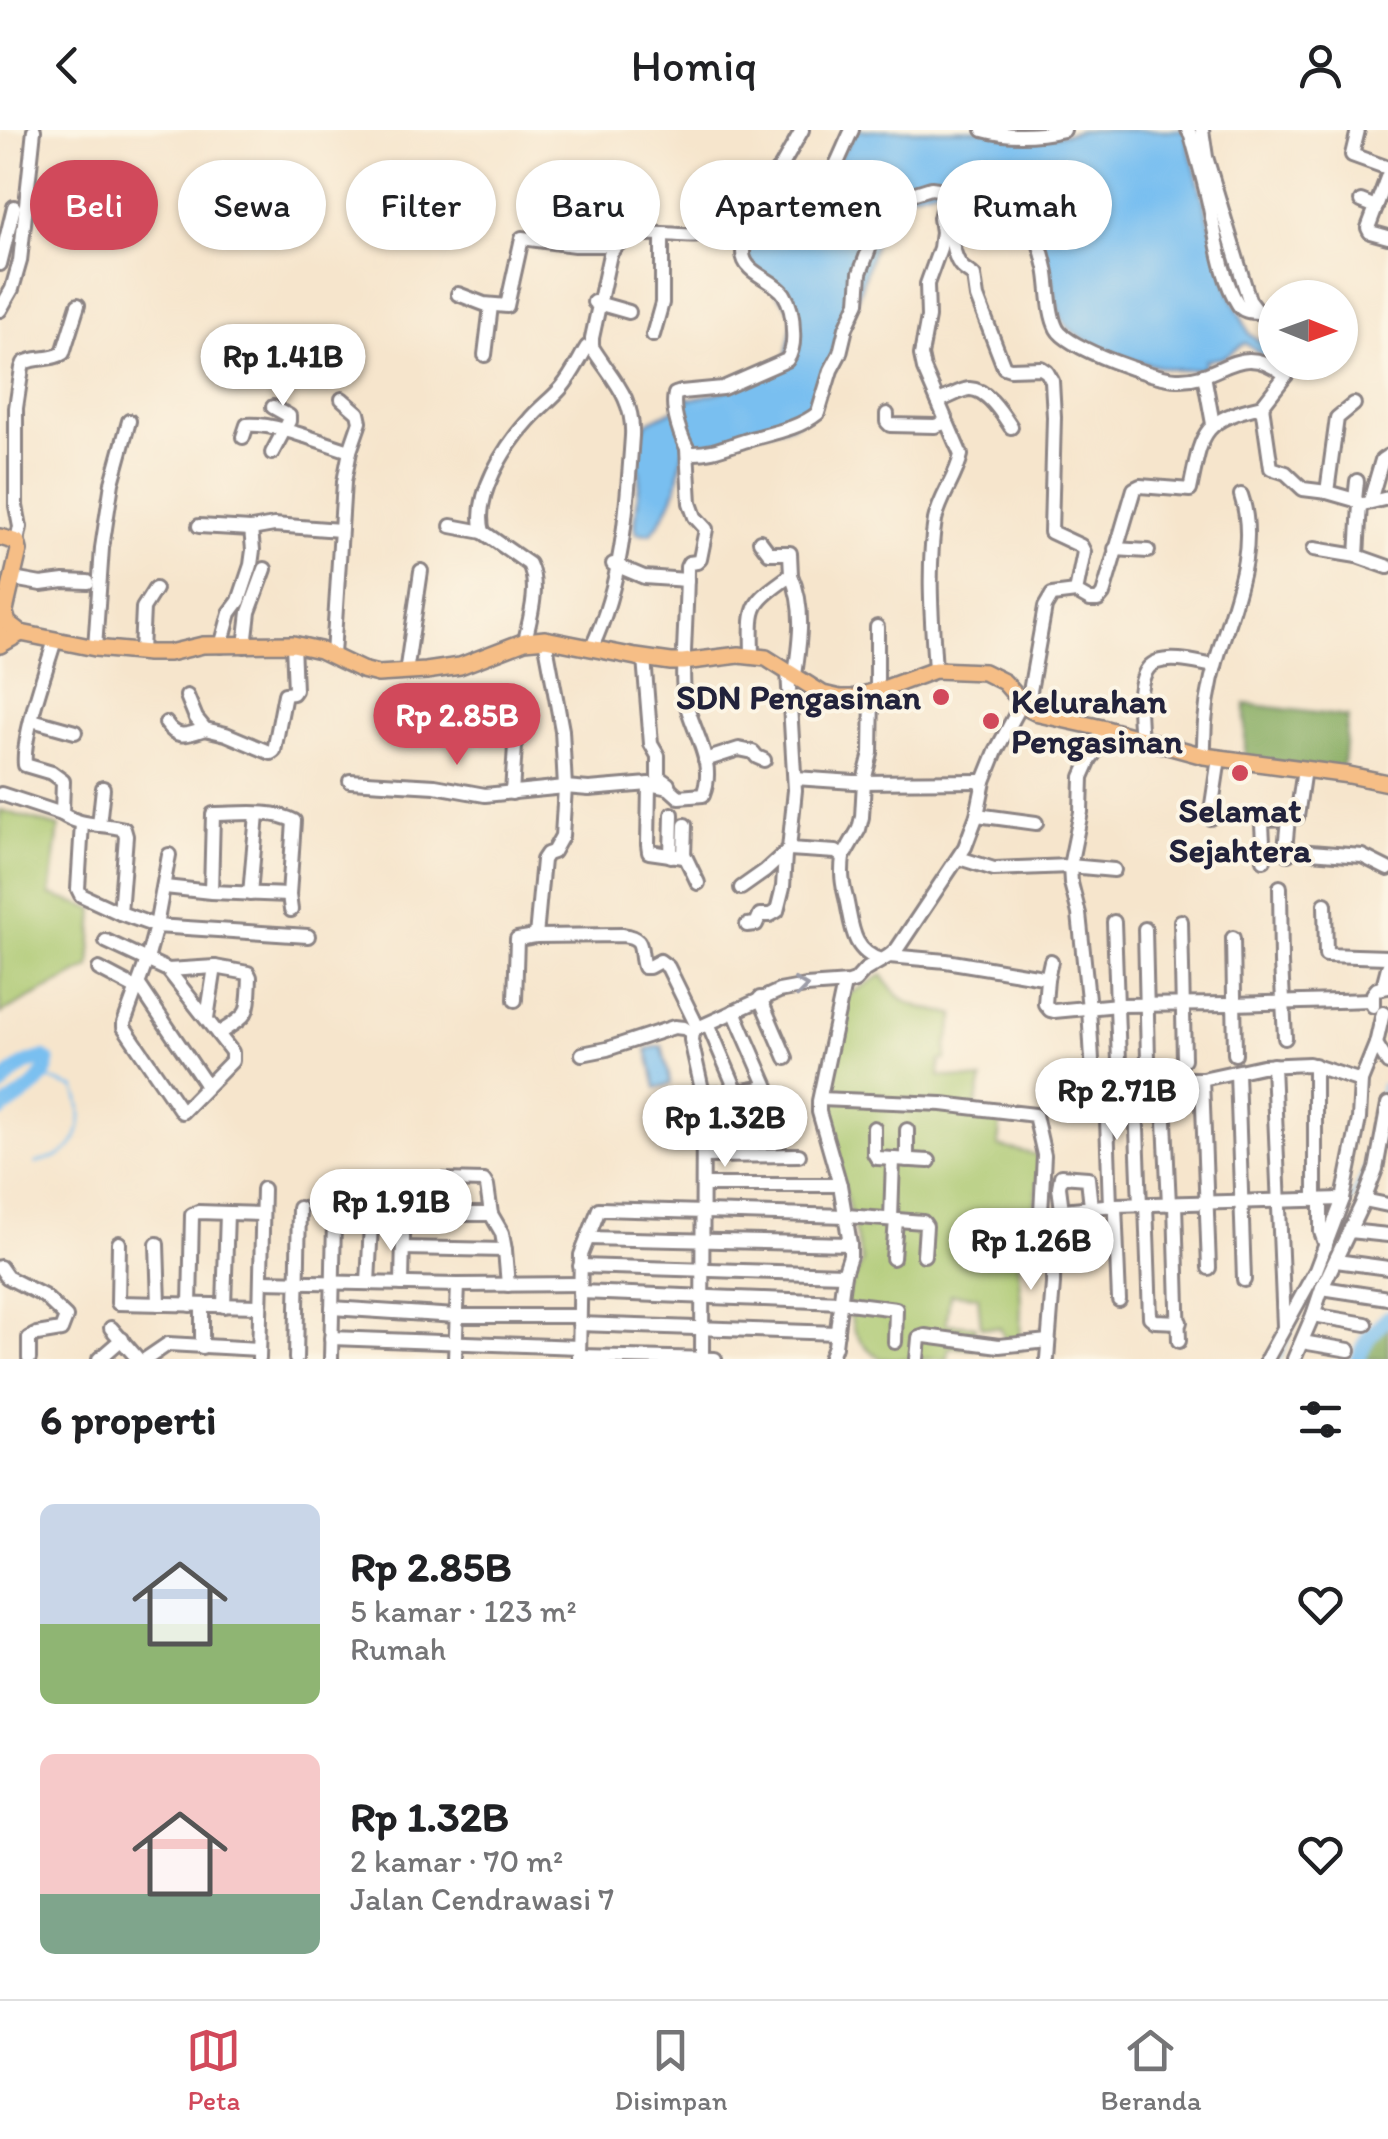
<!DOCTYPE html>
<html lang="id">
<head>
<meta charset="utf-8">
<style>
	body { margin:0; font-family:Itim,sans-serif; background:#f2f2f2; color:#202124; height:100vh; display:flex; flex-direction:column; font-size:38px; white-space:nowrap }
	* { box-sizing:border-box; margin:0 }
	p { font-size:32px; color:#757577 }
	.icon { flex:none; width:55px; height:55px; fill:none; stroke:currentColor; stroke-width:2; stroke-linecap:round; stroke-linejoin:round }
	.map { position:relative; height:1229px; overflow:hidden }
	.details { display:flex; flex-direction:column; background:#fff; flex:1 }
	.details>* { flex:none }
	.hud { position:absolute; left:30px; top:30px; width:1330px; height:90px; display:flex; gap:20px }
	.needle { width:65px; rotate:91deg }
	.tools { position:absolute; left:1258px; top:150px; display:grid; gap:20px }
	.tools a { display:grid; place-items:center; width:100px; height:100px; border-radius:50%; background:#fff; box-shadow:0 2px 8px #0004; font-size:50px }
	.price { position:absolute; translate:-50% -85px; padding:0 22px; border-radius:35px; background:#fff; color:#222; font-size:32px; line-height:65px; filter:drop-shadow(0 2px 5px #0008) }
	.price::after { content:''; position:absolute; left:50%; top:60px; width:30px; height:22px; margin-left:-15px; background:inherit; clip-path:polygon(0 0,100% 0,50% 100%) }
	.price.active { background:#d1495b; color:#fff }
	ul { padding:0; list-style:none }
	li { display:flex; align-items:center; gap:30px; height:250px; padding:0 40px }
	li span { display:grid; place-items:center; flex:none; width:280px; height:200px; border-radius:15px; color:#555 }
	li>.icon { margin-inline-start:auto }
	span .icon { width:120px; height:120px; fill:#fffc; stroke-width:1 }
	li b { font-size:42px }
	h2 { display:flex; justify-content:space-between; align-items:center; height:120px; padding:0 40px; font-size:42px }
	.tag { padding:0 35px; border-radius:45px; background:#fff; box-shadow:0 2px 8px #0004; font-size:35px; line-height:90px }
	.tag.active { background:#d1495b; color:#fff }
	header { display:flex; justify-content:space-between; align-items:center; height:130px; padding:0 40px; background:#fff; font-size:45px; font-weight:600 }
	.tabs { display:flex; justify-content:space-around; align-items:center; height:140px; border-top:2px solid #e0e0e0; background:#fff; font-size:28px; color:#757577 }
	.tabs a { display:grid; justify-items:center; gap:5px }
	.tabs .active { color:#d1495b }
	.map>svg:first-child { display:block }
</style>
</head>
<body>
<header><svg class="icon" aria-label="back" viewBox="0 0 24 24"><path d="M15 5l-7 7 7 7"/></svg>Homiq<svg class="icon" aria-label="person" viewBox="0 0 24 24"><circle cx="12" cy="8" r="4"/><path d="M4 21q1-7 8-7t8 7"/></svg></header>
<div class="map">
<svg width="1388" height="1229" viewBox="0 0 1388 1229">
	<rect width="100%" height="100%" fill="#fcf5e5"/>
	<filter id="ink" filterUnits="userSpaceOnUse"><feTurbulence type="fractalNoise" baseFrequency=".01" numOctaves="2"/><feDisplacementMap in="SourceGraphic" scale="20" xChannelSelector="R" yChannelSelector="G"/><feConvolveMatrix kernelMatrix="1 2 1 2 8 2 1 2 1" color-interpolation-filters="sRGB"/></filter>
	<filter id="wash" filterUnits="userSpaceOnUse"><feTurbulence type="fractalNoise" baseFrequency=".0048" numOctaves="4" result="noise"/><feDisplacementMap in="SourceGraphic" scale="40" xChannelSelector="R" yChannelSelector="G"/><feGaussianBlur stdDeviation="2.25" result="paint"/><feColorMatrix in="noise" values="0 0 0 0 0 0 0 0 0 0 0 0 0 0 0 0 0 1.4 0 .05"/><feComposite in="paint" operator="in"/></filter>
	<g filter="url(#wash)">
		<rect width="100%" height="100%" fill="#f6e5cc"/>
		<g fill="#aac76f" stroke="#667455" stroke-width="2.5">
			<polygon points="0,680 59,697 50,765 94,779 90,837 0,884"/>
			<path d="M882,845c22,35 36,31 73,40l-8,30 -1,15h-6l-1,16 43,4 -7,30 26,5 -3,31 44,10 -8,54 -20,2 7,89 -1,50 -14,-9 -6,-14 -19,-1 -3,-31 -28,-2 -4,30 29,2 -2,23 -24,-2 -1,12h-66c-16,-10 -31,-25 -31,-44l-7,1 3,-22 15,-32 -35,-144v-25l8,-37 8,-58z"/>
		</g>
		<g fill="#87ac62" stroke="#54674e" stroke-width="2.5">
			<polygon points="1245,574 1348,587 1342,644 1245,632"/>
			<polygon points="1388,1184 1388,1229 1360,1229 1365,1211"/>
		</g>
		<g fill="#79bff0" stroke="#4e7096" stroke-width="2.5">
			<path d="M857,0h122l73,7 30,-7h99l4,4 45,159 20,42 25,14v13l9,1 -1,8 -38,-28 -23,15 -17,2v7c-7,2 -15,3 -23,3 -26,0 -106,-26 -119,-49 -8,-13 -8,-30 -12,-45 -6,-20 -13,-39 -19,-59l-84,-32 -59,14 -32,100 -44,112 -20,13 -90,23 -13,-6c-10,12 -9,24 -12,40 -5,20 -14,37 -27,53l-14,-1 -2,-6 4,-42 1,-12 -4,-11 3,-23 6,-14 5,-4 25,-12 6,-15 9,5c34,-6 63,-19 94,-33l10,-52 -49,-59 12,-36 51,-14z"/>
			<polygon points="662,916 671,954 656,958 647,919"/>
		</g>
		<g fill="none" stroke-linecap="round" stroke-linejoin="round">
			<g stroke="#79bff0" stroke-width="2.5">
				<path d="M36,1033c8,-3 17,-5 24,-8 24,-14 25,-44 15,-67l-27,-9 -2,-7"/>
				<polyline points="1340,1096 1365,1037 1382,954"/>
				<polyline points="1280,1229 1298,1185"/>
			</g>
			<g stroke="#79bff0" stroke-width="15">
				<path d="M0,957c13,-16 23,-24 43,-29l5,3c-3,24 -30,36 -48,50"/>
				<polyline points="1358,1229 1368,1208 1388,1187"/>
			</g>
		</g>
	</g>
	<g filter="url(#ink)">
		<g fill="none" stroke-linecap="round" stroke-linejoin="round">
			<defs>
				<g id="minor">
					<path d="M852,0c-10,20 -21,53 -37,67 -21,19 -52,1 -66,33 -3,7 -6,14 -6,22 0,22 30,26 41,42 7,11 9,24 9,37 1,11 0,20 -6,29l-64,28 -42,4 -6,2c-4,16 6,45 15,59 20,1 35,-6 54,-12 26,-8 53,-11 74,-28l13,-43 9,-17 6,-25 12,-26 2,-29 18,-48 9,-18 9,-8 35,-11 44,6 26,7 28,15c7,16 13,34 17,52 4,18 2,44 11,61 10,19 98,50 120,50 47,2 60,-41 109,-4"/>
					<path d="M983,0c28,8 54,6 81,0"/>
					<path d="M1188,0l3,5c7,26 15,52 20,78 6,28 11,66 27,91 4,7 11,8 20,8"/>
					<polyline points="1202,0 1206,27 1249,170 1258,182 1275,192"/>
					<polyline points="1358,0 1352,25 1388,38"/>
					<polyline points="1388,45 1368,98 1370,102 1388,107"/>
					<path d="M28,64c12,3 47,5 50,17 1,5 -1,11 -1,17l29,3"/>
					<polyline points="1361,71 1376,77"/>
					<path d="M942,99l9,3c0,10 4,28 11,35 4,4 9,6 12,9l3,21 27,70 6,2 31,-1 6,4 5,9 2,36 -3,115 30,14 3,6 -8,40"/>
					<polyline points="0,134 14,77"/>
					<polyline points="458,164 484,174 507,176 522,108 575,115 608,115 614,117"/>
					<polyline points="594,172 629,182"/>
					<polyline points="0,180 12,159 20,131 34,0"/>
					<polyline points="653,205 662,173 662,105"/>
					<polyline points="485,225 491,176"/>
					<polyline points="1204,245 1213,294"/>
					<path d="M938,271c10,-3 22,-11 31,-12 18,-1 34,26 42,38"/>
					<polyline points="1262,276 1271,338 1286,343 1303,359 1327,362 1355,370 1360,374 1357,426 1388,437"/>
					<polyline points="887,284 887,292 890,295 935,296 947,292"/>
					<path d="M243,307l4,-12c30,-2 73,17 103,26"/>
					<polyline points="272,323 289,291 289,286 273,277"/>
					<polyline points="1327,362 1337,288 1354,274"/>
					<polyline points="1355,370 1357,351"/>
					<polyline points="1370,371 1382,330 1388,326"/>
					<polyline points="1363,374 1388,368"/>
					<polyline points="199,396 251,399 274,395 340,400"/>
					<polyline points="451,396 483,402"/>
					<path d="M17,412l3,-15 -4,-21v-98l6,-40 2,-5c12,-7 27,-2 39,-10l15,-48"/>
					<polyline points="1115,419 1148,421"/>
					<polyline points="1314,419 1357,426"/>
					<polyline points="613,434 644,447 687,450"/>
					<path d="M791,445c14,32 9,66 4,100"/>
					<polyline points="13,449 41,454 64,451 88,452"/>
					<path d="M545,509l17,91 3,57 -3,49 -9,16 -6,2 -4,6 -7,76 86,-1c25,3 16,14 22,32h5l11,-6 8,6 30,61"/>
					<path d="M55,510c-9,30 -33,96 -30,125l27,8 11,8 -1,33c19,13 41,9 62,15l2,7 -6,77 36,13 13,-71"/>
					<path d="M525,511c5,-23 15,-55 4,-77l-46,-32c-10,-36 22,-86 46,-112 10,-12 23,-21 33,-33 10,-12 17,-27 25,-40h5"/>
					<polyline points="221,516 230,483 239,471 251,435 253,420 251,399"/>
					<polyline points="245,516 249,482 265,439"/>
					<path d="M592,517c31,-67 35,-139 40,-211 2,-39 -21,-58 -40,-89v-9l18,-84c22,-39 79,-7 111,-24l60,-63 21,-37"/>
					<polyline points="95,518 102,418 112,353 129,291"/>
					<polyline points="141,522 143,478 155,459"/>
					<polyline points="333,525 344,352 350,321 360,292 358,283 342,269"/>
					<path d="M752,525c-1,-51 -3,-50 39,-80l-1,-22h-21l-9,-12"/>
					<polyline points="644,528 651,614 658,626 658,647 668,654 669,658"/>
					<path d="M935,540c-3,-49 -8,-100 0,-150 5,-23 21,-42 26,-65l-37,-86 -3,-14 7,-38 -1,-33 13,-36 2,-16 -2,-14 3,-13 12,-14"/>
					<path d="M788,541l7,119 -6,59 47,3 7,5c-2,16 -1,26 3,41 6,26 5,53 35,62"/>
					<polyline points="406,543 421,441"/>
					<polyline points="877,561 877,497"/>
					<polyline points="187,566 196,588 205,599 226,604 271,623 274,621 285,564 293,563 295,560 293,514"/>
					<path d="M1027,578l18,-101 7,-12 24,-3 14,8h8l5,-6 31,-105 6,-3 50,4c12,-58 11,-70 72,-84l24,-31 4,-13"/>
					<polyline points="32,590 75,602"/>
					<path d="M166,593c11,17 21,12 39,6"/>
					<path d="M1141,608c-2,-18 -7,-69 16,-76 17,-6 40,1 58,4"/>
					<path d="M1204,626c-1,-34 4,-68 14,-101 15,-51 41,-107 23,-160"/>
					<polyline points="705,630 739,619 753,622 757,627 764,630"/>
					<polyline points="795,648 854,652 984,651"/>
					<path d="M350,651l85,5 50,9 80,-8 24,2 60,-5 20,4 10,9 24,-2c14,-34 -12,-65 -18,-97 -3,-14 -2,-31 -1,-46 1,-28 3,-57 3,-85l2,-4 8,-1 3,-3 6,-30 -11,-12 -5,-14 -3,-54"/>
					<polyline points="649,654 648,715 649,722 684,727 685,695"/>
					<polyline points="512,663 515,616"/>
					<polyline points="1,664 62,684"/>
					<polyline points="977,685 1036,693"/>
					<polyline points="1210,688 1219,628"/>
					<polyline points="1288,688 1297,687 1304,639"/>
					<polyline points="82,693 78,759 81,765 120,783"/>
					<polyline points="99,695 103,658"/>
					<polyline points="1310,722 1362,726 1388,739"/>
					<polyline points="671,726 672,684"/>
					<polyline points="685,726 698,753"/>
					<polyline points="843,727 859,699 862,687 864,651 871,623 872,562"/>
					<polyline points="959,728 994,739 1070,736 1114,740"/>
					<polyline points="1264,730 1262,694 1266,689 1288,688 1285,720 1288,724"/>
					<path d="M165,757l46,5 78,3 5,-74c-22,-12 -56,-7 -81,-7l-2,78"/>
					<polyline points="1280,757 1281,833 1285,908"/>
					<polyline points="741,758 765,741 787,721"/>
					<polyline points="250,764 257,684"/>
					<polyline points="289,765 291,780"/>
					<polyline points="1325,774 1326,825 1388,827"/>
					<polyline points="1181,791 1184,929"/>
					<polyline points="1114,792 1119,932"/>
					<polyline points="747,795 756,794 760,785 770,785 777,781 783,757 785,725"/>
					<polyline points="1145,799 1148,930"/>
					<polyline points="1233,808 1235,924"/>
					<polyline points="106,811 168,840 232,922 232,931 182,982 124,897 124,893 147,830 156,796 308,806"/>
					<polyline points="889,826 897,819 965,717 977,685 984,651 996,621 1022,573"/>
					<polyline points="99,839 137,859"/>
					<path d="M168,840l47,-3 33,6 2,4c-2,40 1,35 -32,57"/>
					<polyline points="1047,849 1051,831"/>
					<polyline points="139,855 207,956"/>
					<polyline points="1383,856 1388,837"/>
					<polyline points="760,868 786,928"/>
					<polyline points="515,870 517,809 536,806"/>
					<polyline points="1373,876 1373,864 1377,859 1388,857"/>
					<polyline points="207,888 215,837"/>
					<polyline points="708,894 737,962"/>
					<polyline points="1376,914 1388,933"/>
					<polyline points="582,924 607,919 674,897 684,898 692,903"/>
					<polyline points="1092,930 1089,878 1079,784 1071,753 1070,736 1081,682 1082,647 1090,629 1099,617 1102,598"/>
					<polyline points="1273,935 1284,1196"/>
					<polyline points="1315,935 1315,1070"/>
					<polyline points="1237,942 1244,1150"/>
					<polyline points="1135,949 1140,1075"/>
					<polyline points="1163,949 1169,1074"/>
					<polyline points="1202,949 1209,1138"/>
					<polyline points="703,964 737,962 767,957 734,881"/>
					<polyline points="820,969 942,974 1035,985 1044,1025 1041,1083 1054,1098 1053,1154 1047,1229"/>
					<polyline points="703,991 792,991"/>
					<polyline points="874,998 874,1023 877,1028 929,1031"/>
					<polyline points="907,1000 907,1030"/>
					<polyline points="703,1026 799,1025"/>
					<polyline points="443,1050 484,1051 487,1056 491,1084"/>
					<polyline points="703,1055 840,1055"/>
					<polyline points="1321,1070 1321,1102 1326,1116"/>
					<polyline points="1364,1070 1388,1075"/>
					<polyline points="1146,1074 1150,1187 1155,1191 1180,1192"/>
					<polyline points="1175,1074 1179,1211"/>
					<polyline points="1115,1075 1119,1170"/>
					<polyline points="1110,1076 1106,960 1110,954 1135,949 1202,949 1262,936 1309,934 1361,951"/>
					<polyline points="1091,1077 1088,1048 1061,1046 1059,1057 1062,1080 1115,1075 1343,1069"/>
					<polyline points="891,1089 893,1029"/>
					<polyline points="1349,1101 1388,1105"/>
					<polyline points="587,1108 850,1114"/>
					<polyline points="119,1113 118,1173 260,1176"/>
					<polyline points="157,1114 159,1174"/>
					<polyline points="403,1118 505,1120 502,1103 491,1084 440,1084"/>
					<polyline points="505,1120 508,1155"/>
					<polyline points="893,1128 896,1090"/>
					<polyline points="1336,1131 1388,1138"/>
					<polyline points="580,1136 844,1144"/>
					<polyline points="0,1137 7,1147 44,1166 66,1187 61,1200 37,1204 29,1208 29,1229"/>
					<polyline points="261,1151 458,1155 580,1154"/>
					<polyline points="368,1153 371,1094"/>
					<polyline points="402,1154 403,1106"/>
					<polyline points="1322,1158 1388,1168"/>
					<polyline points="580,1162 841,1172 896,1179 895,1212"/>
					<polyline points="190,1175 192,1085 198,1082 262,1084"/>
					<polyline points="224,1176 227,1083"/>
					<polyline points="332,1178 456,1186 579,1186"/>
					<polyline points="1313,1185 1366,1194"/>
					<polyline points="579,1194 837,1203"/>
					<polyline points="111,1198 138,1229"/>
					<polyline points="331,1208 579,1217"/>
					<polyline points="1302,1212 1349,1220"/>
					<polyline points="202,1217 202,1175"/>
					<polyline points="579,1226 715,1229"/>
					<polyline points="99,1229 122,1209"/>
					<polyline points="146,1229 168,1214 259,1219"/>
					<polyline points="259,1229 263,1059"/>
					<polyline points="296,1229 299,1078"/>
					<polyline points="331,1229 334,1091"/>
					<polyline points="455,1229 458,1155"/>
					<polyline points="579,1229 581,1125 599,1079 847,1086 923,1092 926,1096 924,1125"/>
					<polyline points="702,1229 703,964 691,910 692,903 698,898 779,861 806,856 849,853 855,851 865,840 889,826 946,831 1043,847 1047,849 1045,874 1050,880 1054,881 1118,875 1233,874 1372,870"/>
					<polyline points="830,1229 835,1216 844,1144 850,1126 850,1114 840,1055 819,982 819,971 844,854"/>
					<polyline points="917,1229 919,1208 925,1206 999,1216 1048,1211"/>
					<polyline points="1267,1229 1316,1140 1343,1069 1359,989 1361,951 1376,914 1383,883"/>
					<polyline points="1294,1229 1313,1185 1322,1158 1364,1070 1376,1039 1388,974"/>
				</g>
				<g id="major">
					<polyline points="0,407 17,412 19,420 0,502"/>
					<polyline points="5,483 8,493 21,503 95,518 148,523 169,523 203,515 293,514 320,520 362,540 378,544 426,541 460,536 525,511 545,509 636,527 671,532 683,532 739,525 766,528 823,564 840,568 852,568 886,558 935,540 984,542 1004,552 1027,578 1039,584 1102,598 1204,626 1349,645 1388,653"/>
					<polyline points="0,515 21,503"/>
				</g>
			</defs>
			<use href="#minor" stroke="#8c8484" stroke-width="18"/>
			<use href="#major" stroke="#8c8484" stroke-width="20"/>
			<use href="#minor" stroke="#fff" stroke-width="12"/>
			<use href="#major" stroke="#f6be86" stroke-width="15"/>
		</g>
		<defs><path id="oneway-chevron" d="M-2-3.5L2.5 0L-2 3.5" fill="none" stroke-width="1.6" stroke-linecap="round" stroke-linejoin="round" transform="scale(2.5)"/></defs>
		<use stroke="#9c9ca7" href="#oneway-chevron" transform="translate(801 857) rotate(-7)"/>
	</g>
	<g fill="#d1495b" stroke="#fcf5e5" stroke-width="4">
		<circle cx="941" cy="567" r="10"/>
		<circle cx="991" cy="591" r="10"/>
		<circle cx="1240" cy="643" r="10"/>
	</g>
	<g text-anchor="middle" stroke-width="8" stroke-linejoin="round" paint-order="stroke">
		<g font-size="35" font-weight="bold" fill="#22223b" stroke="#fcf5e5" text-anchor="end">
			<text x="921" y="579">SDN Pengasinan</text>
			<text x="1011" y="583" text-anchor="start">Kelurahan<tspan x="1011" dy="40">Pengasinan</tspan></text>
			<text x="1240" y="692" text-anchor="middle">Selamat<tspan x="1240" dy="40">Sejahtera</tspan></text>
		</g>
	</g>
</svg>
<div class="tools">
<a><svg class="needle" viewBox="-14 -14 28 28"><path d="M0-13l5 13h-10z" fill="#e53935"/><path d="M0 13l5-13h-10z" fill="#757577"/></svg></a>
</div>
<b class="price" style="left:283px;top:279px">Rp 1.41B</b>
<b class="price active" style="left:457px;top:638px">Rp 2.85B</b>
<b class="price" style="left:1117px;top:1013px">Rp 2.71B</b>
<b class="price" style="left:725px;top:1040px">Rp 1.32B</b>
<b class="price" style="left:391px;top:1124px">Rp 1.91B</b>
<b class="price" style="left:1031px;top:1163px">Rp 1.26B</b>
<div class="hud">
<a class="tag active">Beli</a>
<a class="tag">Sewa</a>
<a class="tag">Filter</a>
<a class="tag">Baru</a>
<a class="tag">Apartemen</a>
<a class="tag">Rumah</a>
</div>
</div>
<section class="details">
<h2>6 properti<svg class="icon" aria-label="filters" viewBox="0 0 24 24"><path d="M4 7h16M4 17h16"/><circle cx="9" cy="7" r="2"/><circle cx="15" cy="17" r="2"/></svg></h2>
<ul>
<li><span style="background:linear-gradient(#c9d6e8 60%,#8fb573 0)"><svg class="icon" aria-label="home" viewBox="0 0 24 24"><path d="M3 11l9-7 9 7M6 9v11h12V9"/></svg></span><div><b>Rp 2.85B</b><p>5 kamar · 123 m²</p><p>Rumah</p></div><svg class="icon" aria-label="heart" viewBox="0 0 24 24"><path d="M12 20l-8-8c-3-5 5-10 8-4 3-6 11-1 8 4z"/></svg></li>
<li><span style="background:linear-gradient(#f6c9c9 70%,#7fa58c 0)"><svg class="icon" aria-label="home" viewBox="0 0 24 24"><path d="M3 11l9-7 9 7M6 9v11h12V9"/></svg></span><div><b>Rp 1.32B</b><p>2 kamar · 70 m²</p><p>Jalan Cendrawasi 7</p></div><svg class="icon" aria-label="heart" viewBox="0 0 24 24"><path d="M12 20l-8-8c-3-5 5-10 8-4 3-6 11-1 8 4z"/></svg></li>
</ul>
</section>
<nav class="tabs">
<a class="active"><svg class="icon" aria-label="map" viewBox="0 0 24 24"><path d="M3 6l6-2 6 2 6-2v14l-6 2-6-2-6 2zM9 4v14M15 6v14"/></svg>Peta</a>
<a><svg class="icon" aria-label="saved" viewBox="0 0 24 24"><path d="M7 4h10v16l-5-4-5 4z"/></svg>Disimpan</a>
<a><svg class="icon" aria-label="home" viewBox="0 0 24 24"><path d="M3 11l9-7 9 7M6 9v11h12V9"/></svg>Beranda</a>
</nav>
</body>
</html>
